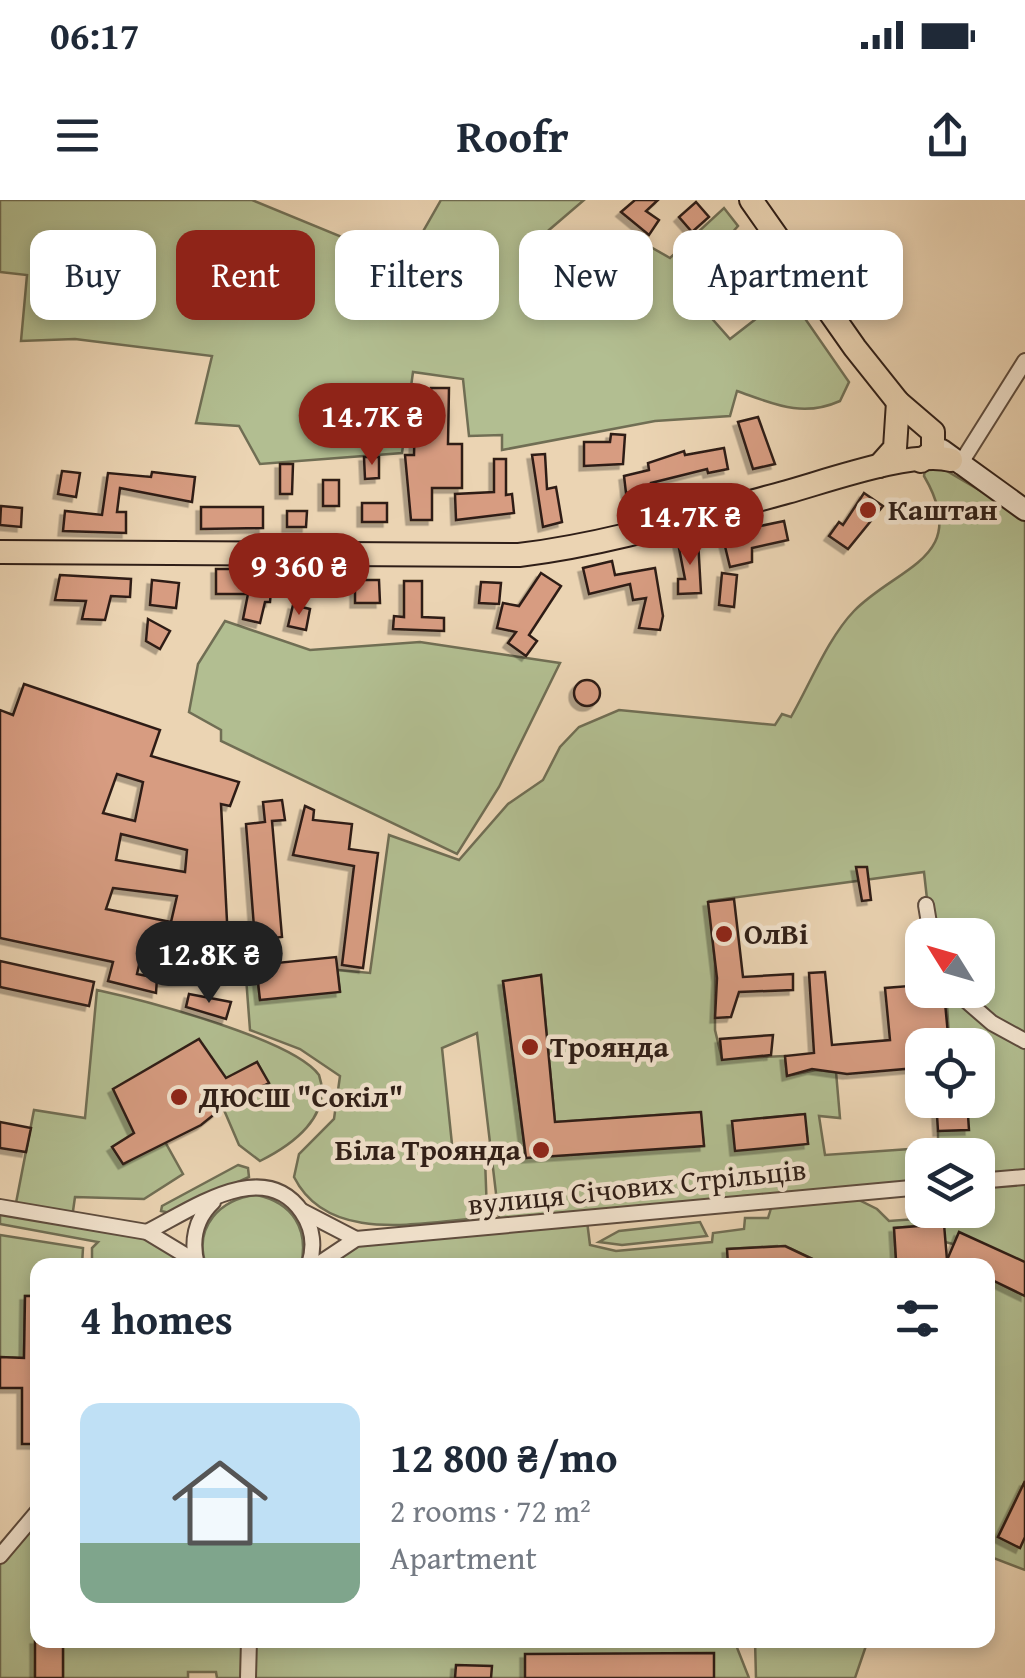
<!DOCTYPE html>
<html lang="en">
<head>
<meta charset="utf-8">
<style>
	body { margin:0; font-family:"Gentium Book Plus",serif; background:#f2f2f3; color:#1f2937; height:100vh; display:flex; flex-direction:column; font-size:38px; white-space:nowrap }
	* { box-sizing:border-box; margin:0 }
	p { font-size:32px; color:#747a83 }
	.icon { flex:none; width:55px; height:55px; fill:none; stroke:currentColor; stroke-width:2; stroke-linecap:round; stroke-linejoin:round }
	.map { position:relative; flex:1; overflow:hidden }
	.side { position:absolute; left:30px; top:1058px; width:965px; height:390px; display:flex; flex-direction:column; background:#fff; border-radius:20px; box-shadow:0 5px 15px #0003 }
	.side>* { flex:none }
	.guide { position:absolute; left:30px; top:30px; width:965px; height:90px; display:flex; gap:20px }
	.needle { width:65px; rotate:307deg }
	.tools { position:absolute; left:905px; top:718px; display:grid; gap:20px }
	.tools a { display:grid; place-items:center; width:90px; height:90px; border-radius:20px; background:#fff; box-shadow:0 5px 15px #0003; font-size:50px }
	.price { position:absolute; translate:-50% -85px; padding:0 22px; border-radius:35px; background:#8f2418; color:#fff; font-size:32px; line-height:65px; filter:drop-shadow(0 2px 5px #0008) }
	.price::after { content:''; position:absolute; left:50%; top:60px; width:30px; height:22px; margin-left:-15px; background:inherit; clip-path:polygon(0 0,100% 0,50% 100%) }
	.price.selected { background:#222; color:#fff }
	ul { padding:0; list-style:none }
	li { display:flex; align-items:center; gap:30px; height:250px; padding:0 50px }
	li span { display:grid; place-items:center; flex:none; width:280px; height:200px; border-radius:20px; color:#555 }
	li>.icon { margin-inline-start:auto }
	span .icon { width:120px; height:120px; fill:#fffc; stroke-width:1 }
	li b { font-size:42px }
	h2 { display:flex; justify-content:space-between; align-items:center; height:120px; padding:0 50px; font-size:42px }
	.pill { padding:0 35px; border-radius:20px; background:#fff; box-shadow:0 5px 15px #0003; font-size:35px; line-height:90px }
	.pill.selected { background:#8f2418; color:#fff }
	.status { display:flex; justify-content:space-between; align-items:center; height:70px; padding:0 50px; background:#fff; direction:ltr }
	.status svg { height:28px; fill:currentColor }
	header { display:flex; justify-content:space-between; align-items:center; height:130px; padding:0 50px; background:#fff; font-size:45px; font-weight:600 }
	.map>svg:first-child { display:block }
</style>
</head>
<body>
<div class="status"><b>06:17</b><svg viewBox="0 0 49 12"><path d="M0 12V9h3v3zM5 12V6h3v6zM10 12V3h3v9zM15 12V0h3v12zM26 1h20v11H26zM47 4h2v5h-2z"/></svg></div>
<header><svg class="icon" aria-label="menu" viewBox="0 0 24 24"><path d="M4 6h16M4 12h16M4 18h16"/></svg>Roofr<svg class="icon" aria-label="share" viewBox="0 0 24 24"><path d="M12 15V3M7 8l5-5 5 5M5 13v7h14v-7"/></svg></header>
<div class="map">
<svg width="1025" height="1478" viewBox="0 0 1025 1478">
	<defs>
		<filter id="shadow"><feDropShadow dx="-4.5" dy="4.5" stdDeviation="0" flood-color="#0004"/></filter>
	</defs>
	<rect width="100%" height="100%" fill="#ebd4b3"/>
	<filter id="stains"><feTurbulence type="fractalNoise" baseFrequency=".002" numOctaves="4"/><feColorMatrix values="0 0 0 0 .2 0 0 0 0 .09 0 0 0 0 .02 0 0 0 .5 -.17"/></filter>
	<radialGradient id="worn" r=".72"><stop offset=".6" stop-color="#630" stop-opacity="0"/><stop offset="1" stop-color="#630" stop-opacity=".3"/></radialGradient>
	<g fill="#b2be91" stroke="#706e54" stroke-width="2.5" fill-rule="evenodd">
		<path d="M0,0h252l153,63 36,-63h143l-35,30 32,41 45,-38 44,25 54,-50 14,18 -54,61 46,52 58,-45 61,88 -9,19c-38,17 -66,3 -103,-10l-7,25 -75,5 -153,29v-15l-33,1 -6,-57 -50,-7 -11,81 -142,11 -21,-38 -43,-3 16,-67 -137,-17 -54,2 6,-66 -27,-3z"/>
		<path d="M940,267l85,50v745l-80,-20 -2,-18 -49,4 2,32 44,-3 18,8h-133l-34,-16 -7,13 -7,-16 -49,3v16h-411l39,-26 144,-12 -23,-194 -35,15 11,106 32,5 2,54 -5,5c-61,4 -154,27 -188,-41l5,-23 35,-35 6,-43 -40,-27 -50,-19 -5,-66 11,1 4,35 80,-9 -3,-21 33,3 19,-138 70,25 49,-56 35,-24 17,-33 19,-20 40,-17 156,15 7,-11 9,3c19,-33 37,-79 63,-106 44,-45 118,-53 70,-135l1,-6zM924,672l7,63h47v55h-32l3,46 14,-1 1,10h14v55h-11l1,29 -30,2v16l-113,8 -6,-39 21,2 -4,-46 -20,-2 -29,6 -2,-20 -63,3 -7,-29v-67l-6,-62zM541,775l14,147 145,-10 4,33 -178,13 -23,-176zM804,914l4,29 -75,-22zM922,955h56v55h-44l-4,8 -41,3 -12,-12 -28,-14 73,-8zM773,1002l-5,16h-23l-1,11 -31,4 -1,9 -96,9 -26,-6 -3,-24z"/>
		<polygon points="225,421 310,450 420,442 560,463 499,587 457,654 221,541 221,530 189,512 198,464"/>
		<path d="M97,790c46,10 196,49 222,85 14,41 -27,70 -59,86l-21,-16 -15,-35 3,-6 41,-20 -11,-22 -144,85 11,17 40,-24 19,34 -39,25 -69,-2 -3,21 75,14 50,33h-105v-17l6,-6 -98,-18v-18l15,2 19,-98 51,8z"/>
		<polygon points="238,965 248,968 249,977 170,1013 161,1011 162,1006"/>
		<path d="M257,995c36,8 52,34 44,70h-95c-13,-38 14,-66 51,-70z"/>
		<polygon points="700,1022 707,1036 622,1045 599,1042 619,1031"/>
		<polygon points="0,1035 83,1048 82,1065 38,1065 37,1096 25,1096 24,1158 0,1157"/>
		<polygon points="988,1078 1025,1096 1025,1281 998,1337 1020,1347 1025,1337 1025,1370 988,1356"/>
		<polygon points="37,1311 35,1478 0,1478 0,1356"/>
		<polygon points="63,1440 734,1440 749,1478 217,1478 216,1472 188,1472 188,1478 63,1478"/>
		<polygon points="755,1440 868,1440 855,1478 756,1478"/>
	</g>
	<g fill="#d79c81" stroke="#2f1e17" stroke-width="2.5" fill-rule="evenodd" filter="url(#shadow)">
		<polygon points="635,0 658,0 646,11 659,20 649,35 621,12"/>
		<polygon points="696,2 709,17 692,32 679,17"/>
		<polygon points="749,73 763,92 742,107 729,89"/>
		<polygon points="710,78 722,89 709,103 697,92"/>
		<polygon points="431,188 449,188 448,244 462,244 462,288 432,288 432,320 411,320 405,255 414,255 415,214 431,214"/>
		<polygon points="758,217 775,264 753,269 738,222"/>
		<polygon points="611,234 625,235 623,264 584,266 584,242 610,242"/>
		<polygon points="724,248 728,269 708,273 707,269 651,283 652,289 645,290 645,298 634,299 633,292 626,293 624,276 649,270 648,263 684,251 685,255"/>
		<polygon points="545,254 547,289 556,287 562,322 543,327 532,255"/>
		<polygon points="364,257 379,257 379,278 365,279"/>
		<polygon points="494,259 506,259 506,295 512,294 514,313 456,320 455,294 494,292"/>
		<polygon points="280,264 293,264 292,294 280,294"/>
		<polygon points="62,271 80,273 76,297 58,294"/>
		<polygon points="152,272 195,277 192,302 120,288 117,312 126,312 126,333 63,331 65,311 102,315 108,273 151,277"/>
		<rect x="323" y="280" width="16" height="26"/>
		<polygon points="864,293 883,306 848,349 829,336 839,322 843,325"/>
		<rect x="362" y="303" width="25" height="19"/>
		<polygon points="1,306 22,308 21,327 0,325"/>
		<polygon points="201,307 263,307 263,328 201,329"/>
		<polygon points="287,311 307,311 306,327 287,327"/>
		<polygon points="784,321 788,340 752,348 752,362 730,367 722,334"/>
		<polygon points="698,340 701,393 678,394 678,379 685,379 678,343"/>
		<polygon points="612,361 615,375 655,368 663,416 660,430 639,428 646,398 633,400 630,384 589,394 583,368"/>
		<polygon points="216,369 242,369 242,378 272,380 270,402 265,402 260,423 243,419 248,394 216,394"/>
		<polygon points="541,373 561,386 529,435 537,441 526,456 508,443 516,432 497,428 503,403 519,406"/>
		<polygon points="722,373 737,375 734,407 719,405"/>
		<polygon points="60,375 131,379 130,397 111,396 105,420 82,419 86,401 55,400"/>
		<polygon points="152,380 179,383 176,408 150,405"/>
		<polygon points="355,380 379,380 380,403 355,403"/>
		<polygon points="404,381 422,381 422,417 444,418 444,431 393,429 394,416 404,417"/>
		<polygon points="481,382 501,383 499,404 479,403"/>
		<polygon points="293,405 310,409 306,430 288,426"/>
		<polygon points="148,419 170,431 160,449 146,441"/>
		<circle cx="587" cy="493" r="13"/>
		<path d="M24,484l136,46 -9,26 88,26 -9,24 -9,-2 9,176 -72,2 11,-31 -25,-8 -7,31 20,4 -1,15 -48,-12 5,-19 -113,-24v-228l13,5zM117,574l26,8 -8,39 -32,-8zM121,634l66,16 -2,22 -69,-12zM113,688l64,8 -6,26 -65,-13z"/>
		<polygon points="282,600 285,620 272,621 282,737 255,740 246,624 265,622 263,602"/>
		<polygon points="305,606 314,610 313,620 352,624 349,649 378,653 363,768 342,765 354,666 293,655"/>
		<polygon points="856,667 867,667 871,700 862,701"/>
		<polygon points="734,699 743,777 793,774 793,790 739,792 731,817 715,818 717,778 708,702"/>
		<polygon points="336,757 340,792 260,800 256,765"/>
		<polygon points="0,761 94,782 89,806 0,787"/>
		<polygon points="825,772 832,845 890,840 885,788 909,786 909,794 944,792 949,845 914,846 916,868 847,874 812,869 787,876 785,856 814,853 809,773"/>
		<polygon points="541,775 555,922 701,912 704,946 526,958 503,781"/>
		<polygon points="189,794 231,802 226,819 186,807"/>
		<polygon points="773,835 771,855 722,860 720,839"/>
		<polygon points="199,839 226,878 257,862 269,883 227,904 201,925 123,964 112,947 134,933 113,889"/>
		<polygon points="936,900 967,900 969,930 938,931"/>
		<polygon points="805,914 808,944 735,951 732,921"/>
		<polygon points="0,922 31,928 26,952 0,948"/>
		<polygon points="944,1024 947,1060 896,1060 894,1028"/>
		<polygon points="959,1032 1025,1062 1025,1096 988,1078 988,1065 958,1065 947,1060"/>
		<polygon points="785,1046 825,1065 728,1065 727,1049"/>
		<polygon points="25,1096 38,1096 38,1244 22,1244 22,1188 0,1188 0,1157 24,1158"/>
		<polygon points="1025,1281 1025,1337 1020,1348 998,1337"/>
		<rect x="35" y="1440" width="28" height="38"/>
		<polygon points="714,1453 714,1478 525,1478 525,1454"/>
		<polygon points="456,1465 492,1466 491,1478 455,1478"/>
	</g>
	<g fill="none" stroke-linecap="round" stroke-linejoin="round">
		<defs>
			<g id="minor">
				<polyline points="959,266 1025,161"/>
				<polyline points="926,705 931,735"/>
				<polyline points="954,790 992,823 1025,841"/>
				<polyline points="978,981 1025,977"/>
				<polyline points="0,1007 147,1032 195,1061"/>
				<polyline points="302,1011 356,1039"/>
				<path d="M147,1032c44,-22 117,-76 155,-20 11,16 13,35 7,53"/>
				<path d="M197,1065c-6,-23 -2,-46 16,-63"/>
				<polyline points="317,1065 356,1039 922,987"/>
				<polyline points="0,1356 38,1311"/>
				<polyline points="248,1478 249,1440"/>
			</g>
			<polyline id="secondary" points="942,250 1025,310"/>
			<g id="primary">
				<polyline points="751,0 855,148 898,202 933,232 933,251 921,261"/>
				<polyline points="879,266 895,248 898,202"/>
				<path d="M0,352l519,3c91,-11 179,-39 268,-63 40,-11 126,-42 164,-32"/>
			</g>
		</defs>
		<use href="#minor" stroke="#5e4c3e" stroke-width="18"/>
		<use href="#secondary" stroke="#2f1e17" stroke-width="24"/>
		<use href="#primary" stroke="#2f1e17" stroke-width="26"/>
		<use href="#minor" stroke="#f2e3ce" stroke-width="14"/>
		<use href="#secondary" stroke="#f2e3ce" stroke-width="20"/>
		<use href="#primary" stroke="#ebd4b3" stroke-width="22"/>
	</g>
	<g fill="#8f2418" stroke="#f2e3ce" stroke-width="4">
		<circle cx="868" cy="310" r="10"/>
		<circle cx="724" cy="734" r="10"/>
		<circle cx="530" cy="847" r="10"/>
		<circle cx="179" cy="897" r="10"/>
		<circle cx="541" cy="950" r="10"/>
	</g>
	<g text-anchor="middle" stroke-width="9" stroke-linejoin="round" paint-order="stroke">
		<g font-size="30" font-weight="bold" fill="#2f1e17" stroke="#f2e3ce" text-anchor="start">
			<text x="888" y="320">Каштан</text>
			<text x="744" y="744">ОлВі</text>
			<text x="550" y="857">Троянда</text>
			<text x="199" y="907">ДЮСШ "Сокіл"</text>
			<text x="521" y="960" text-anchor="end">Біла Троянда</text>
		</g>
		<g font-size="30" fill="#2f1e17" stroke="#f2e3ce">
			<text transform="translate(637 987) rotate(-6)" y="10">вулиця Січових Стрільців</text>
		</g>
	</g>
	<rect width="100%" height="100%" filter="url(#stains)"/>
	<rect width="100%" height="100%" fill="url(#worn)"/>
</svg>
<div class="tools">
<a><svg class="needle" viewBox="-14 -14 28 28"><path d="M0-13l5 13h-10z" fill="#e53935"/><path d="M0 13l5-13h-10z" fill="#747a83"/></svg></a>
<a><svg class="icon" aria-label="locate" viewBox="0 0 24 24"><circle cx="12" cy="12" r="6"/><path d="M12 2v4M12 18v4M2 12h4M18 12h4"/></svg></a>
<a><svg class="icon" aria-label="layers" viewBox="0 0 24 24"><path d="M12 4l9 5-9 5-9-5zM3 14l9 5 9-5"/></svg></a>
</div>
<b class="price" style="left:372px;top:268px">14.7K ₴</b>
<b class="price" style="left:690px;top:368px">14.7K ₴</b>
<b class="price" style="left:299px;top:418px">9 360 ₴</b>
<b class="price selected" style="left:209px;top:806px">12.8K ₴</b>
<div class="guide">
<a class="pill">Buy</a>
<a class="pill selected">Rent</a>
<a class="pill">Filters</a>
<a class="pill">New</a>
<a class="pill">Apartment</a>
</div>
<section class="side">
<h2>4 homes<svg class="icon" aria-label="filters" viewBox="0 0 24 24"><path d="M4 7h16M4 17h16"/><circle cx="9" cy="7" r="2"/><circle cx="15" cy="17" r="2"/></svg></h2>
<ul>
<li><span style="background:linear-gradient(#bfe0f5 70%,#7fa58c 0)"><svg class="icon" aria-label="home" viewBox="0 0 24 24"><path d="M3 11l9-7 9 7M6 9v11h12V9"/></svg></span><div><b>12 800 ₴/mo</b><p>2 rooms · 72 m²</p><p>Apartment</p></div></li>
</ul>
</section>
</div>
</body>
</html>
